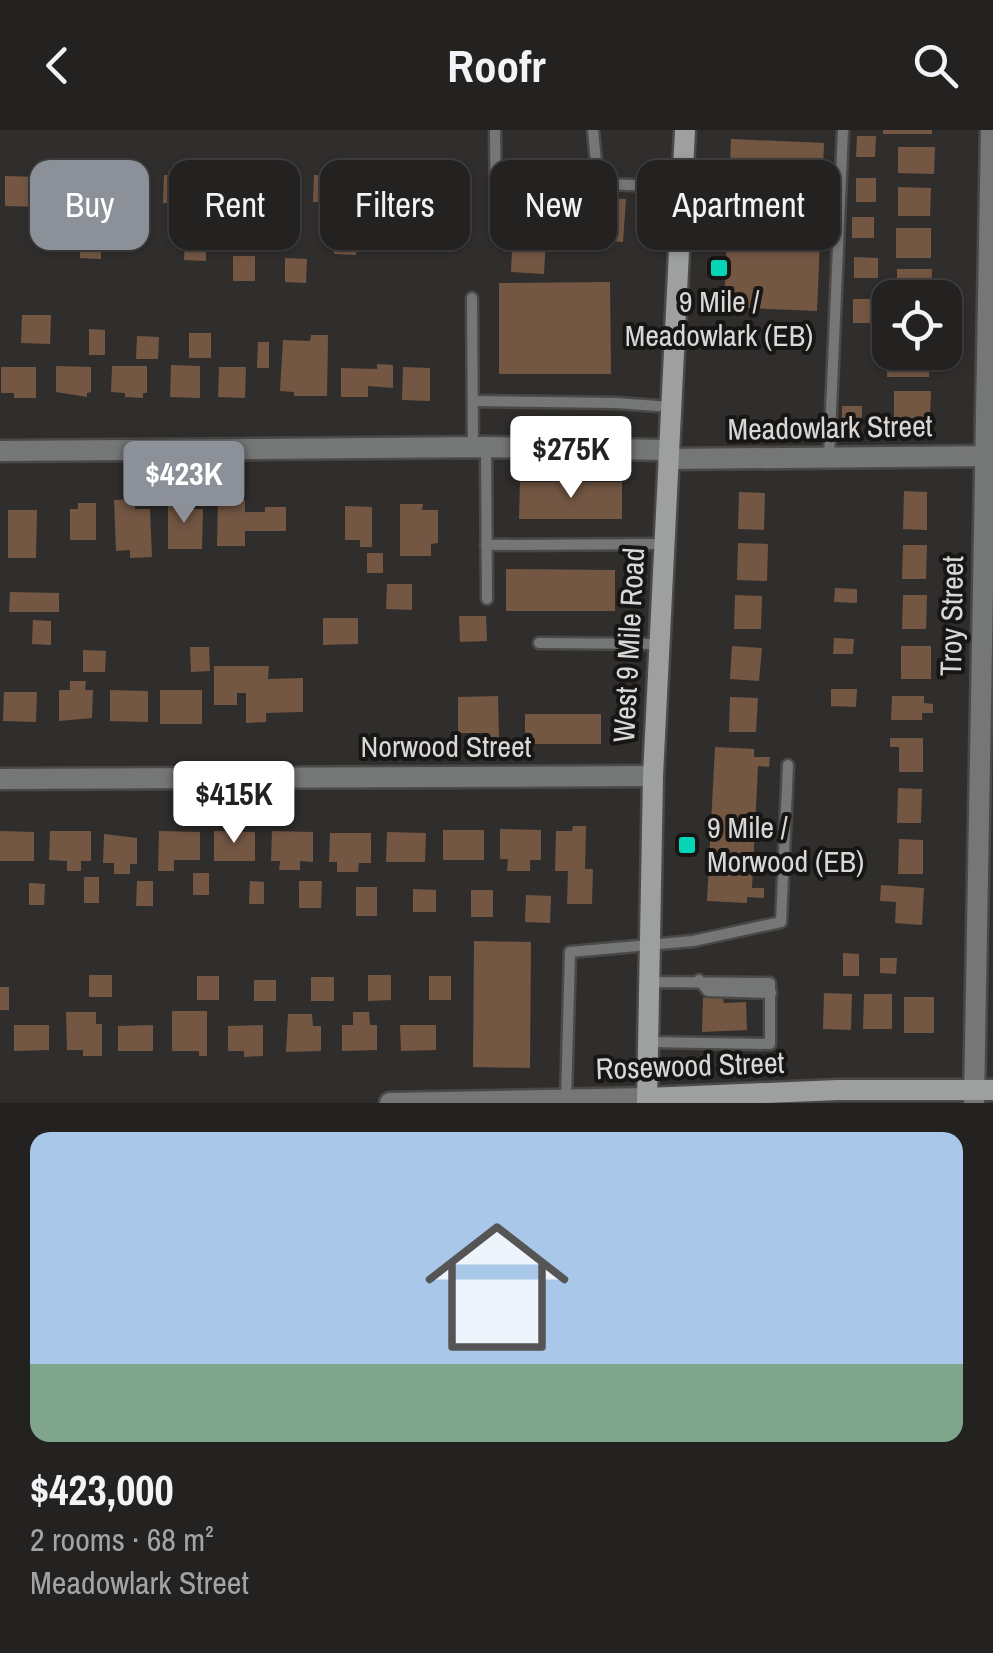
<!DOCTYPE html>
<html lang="en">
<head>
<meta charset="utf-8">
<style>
	body { margin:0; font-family:"Archivo Narrow",sans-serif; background:#302f2e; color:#f1f3f6; height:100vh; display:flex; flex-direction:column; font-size:38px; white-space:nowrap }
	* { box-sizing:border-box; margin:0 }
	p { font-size:32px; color:#a3a4a5 }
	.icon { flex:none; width:55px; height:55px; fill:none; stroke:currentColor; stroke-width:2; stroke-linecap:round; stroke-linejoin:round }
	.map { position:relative; height:973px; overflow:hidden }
	.details { display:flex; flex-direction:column; background:#242221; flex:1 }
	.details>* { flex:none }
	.guide { position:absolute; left:30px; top:30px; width:935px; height:90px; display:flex; gap:20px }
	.fabs { position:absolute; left:872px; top:150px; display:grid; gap:20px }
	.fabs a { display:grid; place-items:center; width:90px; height:90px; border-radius:20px; background:#242221; box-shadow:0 2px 8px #0004,0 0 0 2px #413f3f; font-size:50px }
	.price { position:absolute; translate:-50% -85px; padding:0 22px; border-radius:10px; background:#fff; color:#222; font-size:32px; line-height:65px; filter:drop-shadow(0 2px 5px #0008) }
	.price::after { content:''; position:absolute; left:50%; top:60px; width:30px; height:22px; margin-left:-15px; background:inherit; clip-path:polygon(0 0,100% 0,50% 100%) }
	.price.on { background:#8c9099; color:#fff }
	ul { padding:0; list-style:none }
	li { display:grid; align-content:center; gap:20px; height:530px; padding:0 30px }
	li span { display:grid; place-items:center; height:310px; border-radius:20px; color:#555 }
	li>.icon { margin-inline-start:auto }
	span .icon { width:180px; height:180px; fill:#fffc; stroke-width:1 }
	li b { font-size:42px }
	.pill { padding:0 35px; border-radius:20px; background:#242221; box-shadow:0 2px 8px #0004,0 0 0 2px #413f3f; font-size:35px; line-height:90px }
	.pill.on { background:#8c9099; color:#fff }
	header { display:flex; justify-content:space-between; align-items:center; height:130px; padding:0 30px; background:#242221; font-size:45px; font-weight:800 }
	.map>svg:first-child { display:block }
</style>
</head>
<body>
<header><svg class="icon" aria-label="back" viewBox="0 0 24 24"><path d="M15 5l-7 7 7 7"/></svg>Roofr<svg class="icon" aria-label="search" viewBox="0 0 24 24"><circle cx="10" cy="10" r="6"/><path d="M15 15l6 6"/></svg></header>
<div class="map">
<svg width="993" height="973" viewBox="0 0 993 973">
	<rect width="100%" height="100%" fill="#302e2c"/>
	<g fill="#735743">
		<rect x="883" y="0" width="49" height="4"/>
		<polygon points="857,6 876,6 875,27 856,27"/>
		<polygon points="731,9 824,13 817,181 724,177"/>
		<polygon points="898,17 935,17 934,44 898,43"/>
		<polygon points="535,31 571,31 570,57 535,57"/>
		<polygon points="164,45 198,45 197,73 163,73"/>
		<polygon points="214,45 247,46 246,89 213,88"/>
		<polygon points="314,45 348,46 347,72 313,72"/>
		<polygon points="364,45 397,46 397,75 363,75"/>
		<polygon points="414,45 448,46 447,75 413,74"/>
		<polygon points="5,46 39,47 38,77 5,76"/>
		<rect x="59" y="46" width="34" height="28"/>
		<polygon points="276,46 292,46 292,83 266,83 266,51 275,51"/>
		<rect x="856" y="48" width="20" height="24"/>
		<rect x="110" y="49" width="27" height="29"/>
		<polygon points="898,57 931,58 930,86 898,86"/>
		<polygon points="566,66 626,69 623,112 563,108"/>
		<polygon points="514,72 548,74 544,144 511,142"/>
		<polygon points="382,82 406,82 406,107 382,106"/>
		<polygon points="438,82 456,82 456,106 437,105"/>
		<rect x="852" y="87" width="22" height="21"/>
		<polygon points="33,91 48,91 48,115 33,114"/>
		<rect x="896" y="98" width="35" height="30"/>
		<polygon points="335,100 356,100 356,125 334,124"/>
		<polygon points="80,107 101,107 101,129 80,128"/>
		<polygon points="185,107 206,107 206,131 184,130"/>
		<rect x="233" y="126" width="22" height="25"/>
		<polygon points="854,127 878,128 878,148 854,148"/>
		<polygon points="285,128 307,129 306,153 285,152"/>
		<polygon points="897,139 932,139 931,167 897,166"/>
		<polygon points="610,152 611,244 499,244 499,153"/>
		<rect x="853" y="169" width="23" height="24"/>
		<polygon points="22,185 51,185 50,214 21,213"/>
		<polygon points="89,199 105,200 105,225 89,225"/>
		<rect x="189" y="203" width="22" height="25"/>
		<polygon points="311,205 328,205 327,266 294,266 294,262 280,261 283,210 310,211"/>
		<polygon points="137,206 159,207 158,229 136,229"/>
		<polygon points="258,212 269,212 269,238 257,238"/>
		<polygon points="888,222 930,222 929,247 887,247"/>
		<polygon points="377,234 393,235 393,258 368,256 368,267 341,267 341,238 377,239"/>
		<polygon points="171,235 200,236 200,268 170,267"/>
		<polygon points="56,236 91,237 91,262 87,263 87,267 56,262"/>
		<polygon points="112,236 147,236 147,263 143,263 143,268 125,267 125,263 111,262"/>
		<polygon points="1,237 36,237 36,268 14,268 14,263 1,263"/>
		<polygon points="219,237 246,237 245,268 218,267"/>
		<polygon points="403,237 430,238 430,271 402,270"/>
		<polygon points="894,261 931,261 930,288 894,288"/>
		<rect x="842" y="276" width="20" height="21"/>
		<polygon points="520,352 622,352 622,389 519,389"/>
		<polygon points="904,361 927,362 927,400 903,399"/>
		<polygon points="739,362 765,363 764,400 738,399"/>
		<polygon points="135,369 135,379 150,379 152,427 130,428 130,420 116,421 114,370"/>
		<polygon points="168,369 187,369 187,379 203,379 202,419 168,419"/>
		<polygon points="218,369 245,370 245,382 265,382 265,377 286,377 286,401 245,401 245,416 217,416"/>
		<polygon points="78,373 96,373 96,410 70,410 70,379 78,379"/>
		<polygon points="400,374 423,374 422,380 438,380 438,413 431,414 431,426 400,426"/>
		<polygon points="345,376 372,377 372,417 360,417 360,410 345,410"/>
		<polygon points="8,380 37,380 36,428 8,428"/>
		<polygon points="738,413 768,414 767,451 737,450"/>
		<polygon points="903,415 927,415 926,449 902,449"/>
		<rect x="367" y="423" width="16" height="20"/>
		<polygon points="506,439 615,440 615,481 506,481"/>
		<polygon points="387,454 412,454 412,480 386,479"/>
		<polygon points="835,458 857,459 857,473 834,472"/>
		<polygon points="10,462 59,463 59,482 9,482"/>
		<polygon points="735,465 762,466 761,499 734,499"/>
		<polygon points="903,465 927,465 926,499 902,499"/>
		<polygon points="459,486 486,486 487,511 460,512"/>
		<polygon points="323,488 358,488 358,514 323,515"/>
		<polygon points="33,490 51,491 51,515 32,514"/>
		<polygon points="834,508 854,509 853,524 833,524"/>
		<polygon points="732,516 762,518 759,551 730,549"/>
		<rect x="901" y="516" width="30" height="33"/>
		<polygon points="190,517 209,517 210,541 191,542"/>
		<polygon points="83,520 106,521 105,542 83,542"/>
		<polygon points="214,536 269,536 268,549 303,548 303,582 266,583 266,592 246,593 246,563 237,563 237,575 214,575"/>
		<polygon points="70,551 86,551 85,560 93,560 92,588 59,591 59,560 70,560"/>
		<polygon points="831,559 857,559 856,577 831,576"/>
		<polygon points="110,560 148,561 148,592 110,591"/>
		<rect x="160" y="560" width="42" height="34"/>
		<polygon points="4,562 37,562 36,592 3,591"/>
		<polygon points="498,566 499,611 485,611 485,603 458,603 458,567"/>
		<polygon points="892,566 924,566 924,573 933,574 933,583 922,583 922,590 891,590"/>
		<polygon points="730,567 758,568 756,602 729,602"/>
		<rect x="525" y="584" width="76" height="30"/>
		<polygon points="890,608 923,608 923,642 899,642 899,617 890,617"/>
		<polygon points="715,617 754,619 754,627 770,627 769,637 758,636 752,758 764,758 764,768 747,767 747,773 707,771"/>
		<polygon points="898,658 922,659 921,693 897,693"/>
		<polygon points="573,696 586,696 585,739 593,739 592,774 567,774 568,741 555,741 556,701 572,701"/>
		<polygon points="500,699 541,700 541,730 530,730 530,741 507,741 508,729 500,729"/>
		<rect x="443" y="700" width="41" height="30"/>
		<polygon points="0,701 34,702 34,731 0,731"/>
		<polygon points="50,701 91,701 91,731 81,731 81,741 67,741 67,731 49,730"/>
		<polygon points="159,701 200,702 200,730 174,730 174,741 158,741"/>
		<polygon points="214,701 255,702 255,731 214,731"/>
		<polygon points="272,701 313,702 313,732 300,731 300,740 279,740 280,731 271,731"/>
		<polygon points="387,702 426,703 425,732 386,732"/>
		<polygon points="330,703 371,703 371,733 359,733 358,742 337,742 337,732 329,732"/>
		<polygon points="104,704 137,708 137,734 130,734 130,744 114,744 114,733 103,733"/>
		<polygon points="899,709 923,710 923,744 898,744"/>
		<rect x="193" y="743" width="16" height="22"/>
		<rect x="84" y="747" width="15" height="26"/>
		<polygon points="137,751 153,751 153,776 136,776"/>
		<polygon points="250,751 264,752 264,774 249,774"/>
		<polygon points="299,751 322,751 321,778 299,778"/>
		<polygon points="29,753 45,754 44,775 29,775"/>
		<polygon points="881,755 924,758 922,795 895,793 896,772 880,771"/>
		<rect x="356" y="757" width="21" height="29"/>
		<polygon points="413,759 436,760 436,782 413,782"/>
		<rect x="471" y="760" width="22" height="27"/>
		<polygon points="526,765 551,766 550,793 525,792"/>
		<polygon points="474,811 531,812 530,938 473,937"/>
		<polygon points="843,823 859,824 859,846 843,846"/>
		<polygon points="880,828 897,828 896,844 880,843"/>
		<rect x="89" y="845" width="23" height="22"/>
		<polygon points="368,845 391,845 391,870 368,871"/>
		<rect x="197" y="846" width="22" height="24"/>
		<rect x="429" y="846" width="22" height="24"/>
		<rect x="311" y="847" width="23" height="24"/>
		<rect x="254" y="850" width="22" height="21"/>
		<rect x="0" y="857" width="9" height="23"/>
		<polygon points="824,863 852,864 851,900 823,899"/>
		<polygon points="864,864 892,864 892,899 863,899"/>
		<polygon points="723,867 724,873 746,872 747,900 702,902 703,868"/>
		<rect x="904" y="867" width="30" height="36"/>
		<polygon points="172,881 207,881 207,926 199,926 199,921 172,921"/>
		<polygon points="66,882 96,882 96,894 102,894 102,926 83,926 83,920 67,920"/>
		<polygon points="353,882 369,882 370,895 377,895 377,920 342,921 342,895 353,895"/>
		<polygon points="288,884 312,884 313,896 321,896 321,921 286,922"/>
		<polygon points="14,895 49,895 49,920 14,921"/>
		<polygon points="153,895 153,921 118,921 118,896"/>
		<polygon points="263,895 263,926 244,927 244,921 228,921 228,896"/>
		<polygon points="400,895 436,895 436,920 401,921"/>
	</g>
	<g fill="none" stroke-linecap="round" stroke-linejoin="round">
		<defs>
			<g id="lane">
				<polyline points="495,0 496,102"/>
				<polyline points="593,0 597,43 606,54 682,57"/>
				<polyline points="496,63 557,65 600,47"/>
				<polyline points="472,168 473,317"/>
				<polyline points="473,271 616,273 671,277"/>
				<polyline points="486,318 487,469"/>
				<polyline points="829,327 843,0"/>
				<polyline points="486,415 663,414"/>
				<polyline points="539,513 658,514"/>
				<polyline points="699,850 708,861 771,863"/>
				<polyline points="648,852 770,853 770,914 649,912"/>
				<polyline points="566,970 570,822 693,811 781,792 788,635"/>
			</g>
			<g id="street">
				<polyline points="0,321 486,317 668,320"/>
				<polyline points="668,329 993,326"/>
				<polyline points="0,649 653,646"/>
				<polyline points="390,973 647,968"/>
				<polyline points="974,973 991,0"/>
			</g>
			<g id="secondary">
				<polyline points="647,968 838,960 993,960"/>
				<polyline points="647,973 653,646 685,0"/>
			</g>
		</defs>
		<use href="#lane" stroke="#4b4947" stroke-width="15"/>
		<use href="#street" stroke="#4b4947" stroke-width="25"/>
		<use href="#secondary" stroke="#4b4947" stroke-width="25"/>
		<use href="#lane" stroke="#757776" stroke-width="10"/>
		<use href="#street" stroke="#757776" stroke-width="20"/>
		<use href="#secondary" stroke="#9da09f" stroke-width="20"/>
	</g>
	<g fill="#04d5b6" stroke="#171615" stroke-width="4">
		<rect x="709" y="128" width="20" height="20" rx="5"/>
		<rect x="677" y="705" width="20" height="20" rx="5"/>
	</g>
	<g text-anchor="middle" stroke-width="8" stroke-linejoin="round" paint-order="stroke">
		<g font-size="30" fill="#d9d8d7" stroke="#171615">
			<text x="719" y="182">9 Mile /<tspan x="719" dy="34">Meadowlark (EB)</tspan></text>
			<text x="707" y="708" text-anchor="start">9 Mile /<tspan x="707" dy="34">Morwood (EB)</tspan></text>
		</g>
		<g font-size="30" fill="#d9d8d7" stroke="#171615">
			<text transform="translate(830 298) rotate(-1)" y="10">Meadowlark Street</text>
			<text transform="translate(952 486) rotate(-89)" y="10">Troy Street</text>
			<text transform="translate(629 515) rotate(-87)" y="10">West 9 Mile Road</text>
			<text x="446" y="627">Norwood Street</text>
			<text transform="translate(690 936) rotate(-2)" y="10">Rosewood Street</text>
		</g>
	</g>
</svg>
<div class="fabs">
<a><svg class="icon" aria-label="locate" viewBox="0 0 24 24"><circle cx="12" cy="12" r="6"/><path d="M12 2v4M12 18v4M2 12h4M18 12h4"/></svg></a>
</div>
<b class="price" style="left:571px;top:371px">$275K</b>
<b class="price on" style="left:184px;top:396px">$423K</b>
<b class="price" style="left:234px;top:716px">$415K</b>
<div class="guide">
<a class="pill on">Buy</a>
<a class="pill">Rent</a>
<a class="pill">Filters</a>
<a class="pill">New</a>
<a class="pill">Apartment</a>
</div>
</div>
<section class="details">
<ul>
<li><span style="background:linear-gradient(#a9c7e8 75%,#7fa58c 0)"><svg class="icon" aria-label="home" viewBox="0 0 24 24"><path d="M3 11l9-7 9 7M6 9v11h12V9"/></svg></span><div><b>$423,000</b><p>2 rooms · 68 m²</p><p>Meadowlark Street</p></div></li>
</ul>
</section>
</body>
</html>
